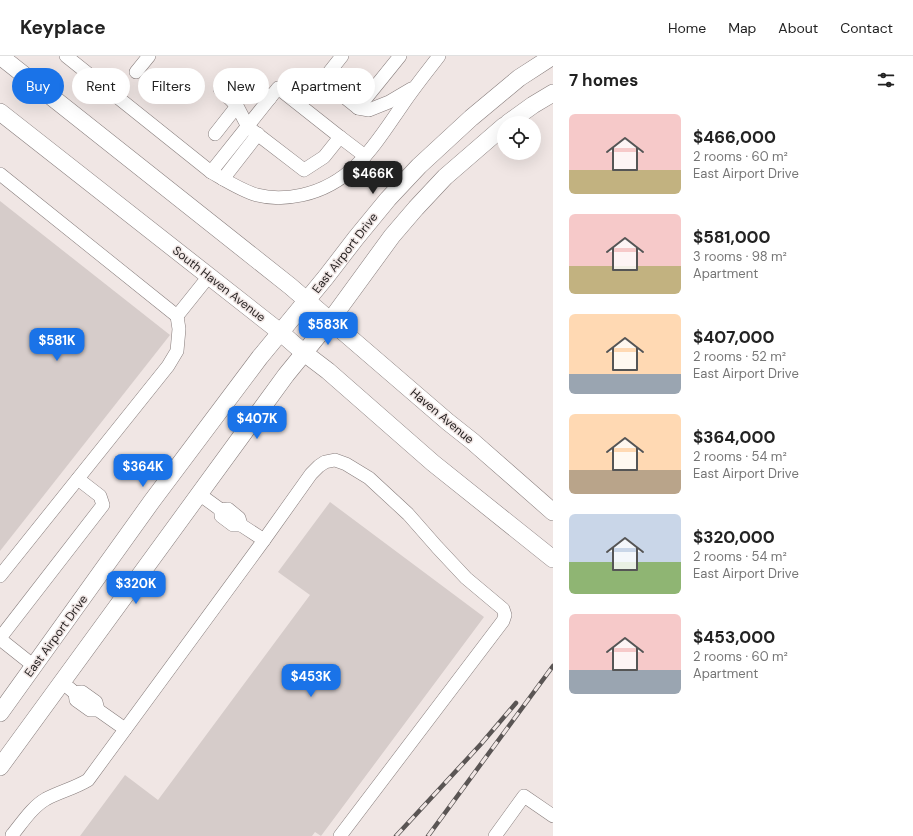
<!DOCTYPE html>
<html lang="en">
<head>
<meta charset="utf-8">
<style>
	body { margin:0; font-family:"DM Sans",sans-serif; background:#f6f6f6; color:#222; height:100vh; display:flex; flex-direction:column; font-size:15px; white-space:nowrap }
	* { box-sizing:border-box; margin:0 }
	p { font-size:13px; color:#767676 }
	.icon { flex:none; width:22px; height:22px; fill:none; stroke:currentColor; stroke-width:2; stroke-linecap:round; stroke-linejoin:round }
	.map { position:relative; flex:1; overflow:hidden }
	.drawer { display:flex; flex-direction:column; background:#fff; width:360px }
	.drawer>* { flex:none }
	.top-card { position:absolute; left:12px; top:12px; width:380px; height:36px; display:flex; gap:8px }
	.controls { position:absolute; left:497px; top:60px; display:grid; gap:8px }
	.controls a { display:grid; place-items:center; width:44px; height:44px; border-radius:50%; background:#fff; box-shadow:0 4px 16px #0002; font-size:20px }
	.price { position:absolute; translate:-50% -34px; padding:0 9px; border-radius:8px; background:#1a73e8; color:#fff; font-size:13px; line-height:26px; filter:drop-shadow(0 1px 2px #0008) }
	.price::after { content:''; position:absolute; left:50%; top:24px; width:12px; height:9px; margin-left:-6px; background:inherit; clip-path:polygon(0 0,100% 0,50% 100%) }
	.price.current { background:#222; color:#fff }
	ul { padding:0; list-style:none }
	li { display:flex; align-items:center; gap:12px; height:100px; padding:0 16px }
	li span { display:grid; place-items:center; flex:none; width:112px; height:80px; border-radius:6px; color:#555 }
	li>.icon { margin-inline-start:auto }
	span .icon { width:48px; height:48px; fill:#fffc; stroke-width:1 }
	li b { font-size:17px }
	h2 { display:flex; justify-content:space-between; align-items:center; height:48px; padding:0 16px; font-size:17px }
	.chip { padding:0 14px; border-radius:18px; background:#fff; box-shadow:0 4px 16px #0002; font-size:14px; line-height:36px }
	.chip.current { background:#1a73e8; color:#fff }
	header { display:flex; align-items:center; gap:24px; box-sizing:border-box; height:56px; padding:0 20px; background:#fff; border-bottom:1px solid #e0e0e0 }
	header strong { font-size:19px }
	nav { display:flex; gap:22px; margin-inline-start:auto; font-size:14px }
	main { display:flex; flex:1; min-height:0 }
	.map>svg:first-child { display:block }
</style>
</head>
<body>
<header>
<strong>Keyplace</strong>
<nav><a>Home</a><a>Map</a><a>About</a><a>Contact</a></nav>
</header>
<main>
<div class="map">
<svg width="553" height="780" viewBox="0 0 553 780">
	<rect width="100%" height="100%" fill="#f0e6e4"/>
	<g fill="#d6ccca">
		<polygon points="0,145 170,279 0,495"/>
		<polygon points="330,446 484,561 321,780 315,776 312,780 80,780 125,719 158,744 310,539 278,516"/>
	</g>
	<g fill="none" stroke-linecap="round" stroke-linejoin="round">
		<defs>
			<g id="minor">
				<path d="M66,0l145,116c14,8 31,19 46,23 15,4 31,3 45,0 50,-11 72,-49 99,-88 12,-18 25,-34 38,-51"/>
				<polyline points="342,0 323,24 358,52 369,54 389,46 411,33"/>
				<polyline points="136,16 149,0"/>
				<polyline points="270,42 242,20 229,22 220,33 237,50 248,71 304,114 324,101 340,81 365,100"/>
				<polyline points="358,52 400,0"/>
				<polyline points="215,78 237,50"/>
				<polyline points="211,116 278,32 340,81"/>
				<polyline points="0,118 177,260 179,273 177,295 168,310 0,520"/>
				<polyline points="223,123 258,78"/>
				<polyline points="177,260 209,220"/>
				<polyline points="199,438 221,454 228,453 239,462 241,469"/>
				<polyline points="221,454 221,460 233,469 241,469 264,484"/>
				<polyline points="0,582 103,449 100,440 78,423"/>
				<polyline points="0,583 34,610"/>
				<polyline points="69,632 75,637 82,636 96,646 98,654"/>
				<polyline points="75,637 76,644 90,654 98,654 125,673"/>
				<path d="M12,779c10,-12 20,-28 34,-36 13,-7 29,-11 42,-19l176,-240 47,-66 8,-8 6,-4 10,-2 11,4 23,14 39,36 29,33 29,31 37,31 2,6 -2,6 -163,215"/>
				<polyline points="495,780 524,740 553,760"/>
			</g>
			<g id="major">
				<polyline points="0,0 290,230 448,366 472,385 553,456"/>
				<polyline points="0,56 280,276 303,296 328,315 433,407 553,503"/>
				<polyline points="508,67 533,49 553,37"/>
				<polyline points="0,657 152,445 260,301 326,221 356,182 388,143 419,110 471,62 519,22 553,0"/>
				<polyline points="0,711 286,319 330,265 392,180 416,152 445,121 504,70"/>
			</g>
		</defs>
		<use href="#minor" stroke="#877d7c" stroke-width="14"/>
		<use href="#major" stroke="#877d7c" stroke-width="18"/>
		<use href="#minor" stroke="#fff" stroke-width="13"/>
		<use href="#major" stroke="#fff" stroke-width="17"/>
		<defs>
			<g id="rail">
				<polyline points="396,780 481,688 516,647"/>
				<polyline points="428,780 553,610"/>
			</g>
		</defs>
		<use href="#rail" stroke="#5a5554" stroke-width="4.5"/>
		<use href="#rail" stroke="#f0e6e4" stroke-width="3" stroke-dasharray="9" stroke-linecap="butt"/>
	</g>
	<g text-anchor="middle" stroke-width="3" stroke-linejoin="round" paint-order="stroke">
		<g font-size="12" fill="#211d1d" stroke="#f0e6e4">
			<text transform="translate(345 197) rotate(-52)" y="4">East Airport Drive</text>
			<text transform="translate(219 228) rotate(38)" y="4">South Haven Avenue</text>
			<text transform="translate(442 360) rotate(40)" y="4">Haven Avenue</text>
			<text transform="translate(56 580) rotate(-54)" y="4">East Airport Drive</text>
		</g>
	</g>
</svg>
<div class="controls">
<a><svg class="icon" aria-label="locate" viewBox="0 0 24 24"><circle cx="12" cy="12" r="6"/><path d="M12 2v4M12 18v4M2 12h4M18 12h4"/></svg></a>
</div>
<b class="price current" style="left:373px;top:139px">$466K</b>
<b class="price" style="left:328px;top:290px">$583K</b>
<b class="price" style="left:57px;top:306px">$581K</b>
<b class="price" style="left:257px;top:384px">$407K</b>
<b class="price" style="left:143px;top:432px">$364K</b>
<b class="price" style="left:136px;top:549px">$320K</b>
<b class="price" style="left:311px;top:642px">$453K</b>
<div class="top-card">
<a class="chip current">Buy</a>
<a class="chip">Rent</a>
<a class="chip">Filters</a>
<a class="chip">New</a>
<a class="chip">Apartment</a>
</div>
</div>
<section class="drawer">
<h2>7 homes<svg class="icon" aria-label="filters" viewBox="0 0 24 24"><path d="M4 7h16M4 17h16"/><circle cx="9" cy="7" r="2"/><circle cx="15" cy="17" r="2"/></svg></h2>
<ul>
<li><span style="background:linear-gradient(#f6c9c9 70%,#c2b280 0)"><svg class="icon" aria-label="home" viewBox="0 0 24 24"><path d="M3 11l9-7 9 7M6 9v11h12V9"/></svg></span><div><b>$466,000</b><p>2 rooms · 60 m²</p><p>East Airport Drive</p></div></li>
<li><span style="background:linear-gradient(#f6c9c9 65%,#c2b280 0)"><svg class="icon" aria-label="home" viewBox="0 0 24 24"><path d="M3 11l9-7 9 7M6 9v11h12V9"/></svg></span><div><b>$581,000</b><p>3 rooms · 98 m²</p><p>Apartment</p></div></li>
<li><span style="background:linear-gradient(#ffd9b3 75%,#9aa5b1 0)"><svg class="icon" aria-label="home" viewBox="0 0 24 24"><path d="M3 11l9-7 9 7M6 9v11h12V9"/></svg></span><div><b>$407,000</b><p>2 rooms · 52 m²</p><p>East Airport Drive</p></div></li>
<li><span style="background:linear-gradient(#ffd9b3 70%,#b9a48a 0)"><svg class="icon" aria-label="home" viewBox="0 0 24 24"><path d="M3 11l9-7 9 7M6 9v11h12V9"/></svg></span><div><b>$364,000</b><p>2 rooms · 54 m²</p><p>East Airport Drive</p></div></li>
<li><span style="background:linear-gradient(#c9d6e8 60%,#8fb573 0)"><svg class="icon" aria-label="home" viewBox="0 0 24 24"><path d="M3 11l9-7 9 7M6 9v11h12V9"/></svg></span><div><b>$320,000</b><p>2 rooms · 54 m²</p><p>East Airport Drive</p></div></li>
<li><span style="background:linear-gradient(#f6c9c9 70%,#9aa5b1 0)"><svg class="icon" aria-label="home" viewBox="0 0 24 24"><path d="M3 11l9-7 9 7M6 9v11h12V9"/></svg></span><div><b>$453,000</b><p>2 rooms · 60 m²</p><p>Apartment</p></div></li>
</ul>
</section>
</main>
</body>
</html>
